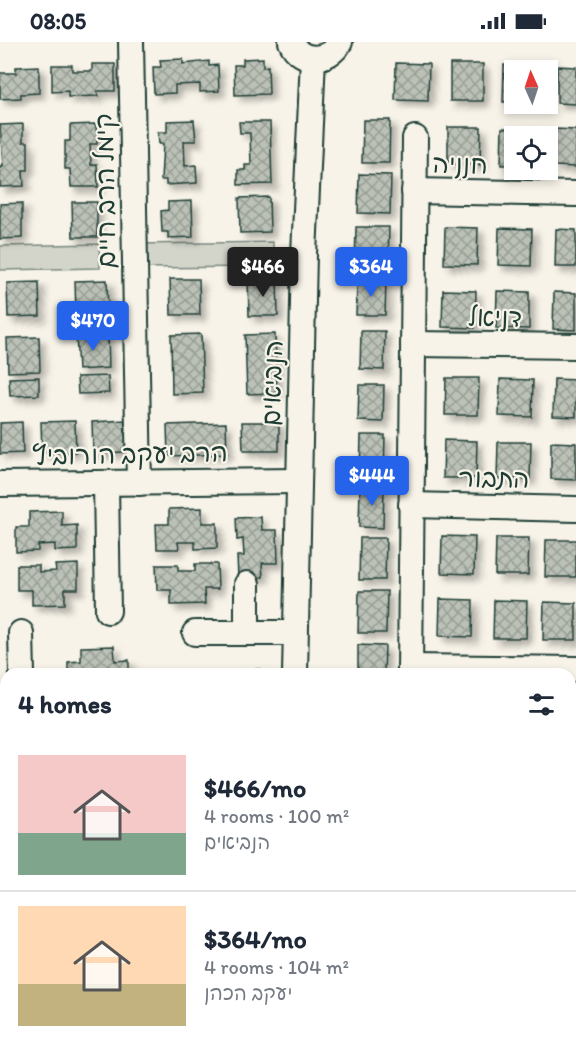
<!DOCTYPE html>
<html lang="en">
<head>
<meta charset="utf-8">
<style>
	body { margin:0; font-family:Itim,"Playpen Sans Hebrew",sans-serif; background:#f6f6f7; color:#1f2937; height:100vh; display:flex; flex-direction:column; font-size:22px; white-space:nowrap }
	* { box-sizing:border-box; margin:0 }
	p { font-size:20px; color:#747a83 }
	.icon { flex:none; width:33px; height:33px; fill:none; stroke:currentColor; stroke-width:2; stroke-linecap:round; stroke-linejoin:round }
	.map { position:relative; flex:1; overflow:hidden }
	.details { position:absolute; left:0px; top:626px; width:576px; height:386px; display:flex; flex-direction:column; background:#fff; border-radius:18px 18px 0 0; box-shadow:0 3px 9px #0003 }
	.details>* { flex:none }
	.needle { width:39px; rotate:357deg }
	.buttons { position:absolute; left:504px; top:18px; display:grid; gap:12px }
	.buttons a { display:grid; place-items:center; width:54px; height:54px; border-radius:0px; background:#fff; box-shadow:0 3px 9px #0003; font-size:30px }
	.price { position:absolute; translate:-50% -51px; padding:0 14px; border-radius:6px; background:#2563eb; color:#fff; font-size:20px; line-height:39px; filter:drop-shadow(0 2px 3px #0008) }
	.price::after { content:''; position:absolute; left:50%; top:36px; width:18px; height:14px; margin-left:-9px; background:inherit; clip-path:polygon(0 0,100% 0,50% 100%) }
	.price.selected { background:#222; color:#fff }
	ul { padding:0; list-style:none }
	li { display:flex; align-items:center; gap:18px; height:150px; padding:0 18px }
	li+li { border-top:2px solid #e0e1e3 }
	li span { display:grid; place-items:center; flex:none; width:168px; height:120px; border-radius:0px; color:#555 }
	li>.icon { margin-inline-start:auto }
	span .icon { width:72px; height:72px; fill:#fffc; stroke-width:1 }
	li b { font-size:26px }
	h2 { display:flex; justify-content:space-between; align-items:center; height:72px; padding:0 18px; font-size:26px }
	.status { display:flex; justify-content:space-between; align-items:center; height:42px; padding:0 30px; background:#fff; direction:ltr }
	.status svg { height:16px; fill:currentColor }
	.map>svg:first-child { display:block }
</style>
</head>
<body>
<div class="status"><b>08:05</b><svg viewBox="0 0 49 12"><path d="M0 12V9h3v3zM5 12V6h3v6zM10 12V3h3v9zM15 12V0h3v12zM26 1h20v11H26zM47 4h2v5h-2z"/></svg></div>
<div class="map">
<svg width="576" height="1010" viewBox="0 0 576 1010">
	<defs>
		<pattern id="building-cross-hatch" width="8" height="8" patternUnits="userSpaceOnUse" patternTransform="scale(1.5)"><rect width="8" height="8" fill="#bbc1b6"/><path d="M0 0l8 8M0 8l8-8" fill="none" stroke="#979e95"/></pattern>
		<filter id="shadow"><feDropShadow dx="5.5" dy="5.5" stdDeviation="3" flood-color="#0004"/></filter>
	</defs>
	<rect width="100%" height="100%" fill="#f7f3e8"/>
	<filter id="ink" filterUnits="userSpaceOnUse"><feTurbulence type="fractalNoise" baseFrequency=".0167" numOctaves="2"/><feDisplacementMap in="SourceGraphic" scale="12" xChannelSelector="R" yChannelSelector="G"/><feConvolveMatrix kernelMatrix="1 2 1 2 8 2 1 2 1" color-interpolation-filters="sRGB"/></filter>
	<g filter="url(#ink)">
		<g fill="#d3d5ca" stroke="#79897f" stroke-width="1.5">
			<polygon points="273,200 273,225 135,226 135,202"/>
			<polygon points="99,202 100,226 0,228 0,204"/>
		</g>
		<g fill="url(#building-cross-hatch)" stroke="#1f3d34" stroke-width="1.5" filter="url(#shadow)">
			<polygon points="263,16 263,25 268,24 269,52 235,53 234,23 243,23 243,17"/>
			<polygon points="183,17 183,22 209,19 209,24 218,23 219,49 200,50 200,42 175,43 175,51 154,52 153,25 161,25 160,18"/>
			<polygon points="396,21 429,22 428,59 395,58"/>
			<polygon points="92,22 115,22 115,49 97,49 98,54 68,55 68,49 52,50 52,23 72,23 72,29 92,29"/>
			<rect x="450" y="22" width="33" height="37"/>
			<polygon points="504,23 537,24 537,28 514,28 514,60 503,60"/>
			<polygon points="39,24 39,51 21,52 21,56 0,57 0,31 16,31 16,25"/>
			<polygon points="557,24 576,25 576,62 557,61"/>
			<polygon points="194,78 196,99 184,99 185,124 196,123 197,141 166,143 166,138 161,138 163,102 159,102 158,90 167,90 167,79"/>
			<polygon points="363,78 390,78 389,121 362,121"/>
			<polygon points="239,80 270,80 272,142 238,143 238,128 245,128 245,123 251,123 250,91 240,91"/>
			<polygon points="23,82 23,100 28,100 28,128 23,128 24,144 0,145 0,125 3,125 0,83"/>
			<polygon points="96,82 97,102 90,102 91,123 97,122 98,145 71,145 70,127 65,127 65,99 70,99 70,83"/>
			<polygon points="448,85 481,85 480,123 448,122"/>
			<polygon points="502,86 535,86 535,94 514,94 514,123 501,123"/>
			<polygon points="555,87 576,88 576,125 554,124"/>
			<polygon points="359,132 391,133 390,172 358,171"/>
			<polygon points="269,155 270,190 240,191 239,156"/>
			<polygon points="192,159 193,195 168,196 168,190 162,190 161,169 168,168 168,160"/>
			<polygon points="72,160 97,160 97,195 73,195"/>
			<polygon points="22,161 22,196 0,197 0,162"/>
			<polygon points="356,185 389,185 388,225 355,225"/>
			<polygon points="445,185 478,186 477,223 444,222"/>
			<polygon points="499,186 532,187 531,224 498,223"/>
			<polygon points="556,187 576,188 576,225 555,225"/>
			<polygon points="170,237 199,237 200,273 171,273"/>
			<polygon points="277,237 278,274 249,274 248,238"/>
			<polygon points="107,238 108,272 76,273 75,239"/>
			<polygon points="357,239 386,240 385,273 356,273"/>
			<polygon points="39,240 40,274 8,275 7,241"/>
			<polygon points="443,248 476,249 475,286 442,285"/>
			<polygon points="497,249 529,250 529,287 496,286"/>
			<polygon points="554,250 576,251 576,288 553,287"/>
			<polygon points="361,289 385,289 384,328 360,327"/>
			<polygon points="108,292 109,326 78,328 76,293"/>
			<polygon points="201,292 203,351 172,352 171,293"/>
			<polygon points="275,292 277,351 247,352 245,293"/>
			<polygon points="39,295 40,329 8,330 7,296"/>
			<polygon points="108,334 109,351 78,352 77,335"/>
			<polygon points="39,335 39,353 10,354 9,336"/>
			<polygon points="446,336 479,336 478,373 445,373"/>
			<polygon points="500,337 533,338 532,375 499,374"/>
			<polygon points="554,337 576,338 576,375 553,374"/>
			<polygon points="359,343 384,343 383,380 358,379"/>
			<polygon points="126,378 127,410 93,411 92,380"/>
			<polygon points="75,379 76,410 42,411 41,380"/>
			<polygon points="22,380 23,411 0,412 0,381"/>
			<polygon points="242,380 279,380 279,409 243,409"/>
			<polygon points="226,381 227,412 168,414 167,383"/>
			<polygon points="361,393 385,393 384,435 360,435"/>
			<polygon points="444,398 477,399 476,436 443,436"/>
			<polygon points="498,400 531,400 530,437 497,437"/>
			<polygon points="551,400 576,401 576,438 551,437"/>
			<polygon points="360,445 384,446 383,486 359,485"/>
			<polygon points="202,466 202,481 217,481 217,506 195,507 195,500 178,500 179,507 157,507 156,482 169,482 169,467"/>
			<polygon points="62,469 62,484 77,483 77,508 55,509 55,502 38,503 38,509 16,510 16,485 29,485 29,470"/>
			<polygon points="261,475 262,488 277,488 278,521 262,521 263,535 238,536 237,514 244,514 243,497 237,498 236,476"/>
			<polygon points="442,494 475,495 474,532 441,531"/>
			<polygon points="360,496 386,496 385,538 359,538"/>
			<polygon points="496,496 529,496 528,533 495,533"/>
			<polygon points="546,498 576,498 576,535 545,535"/>
			<polygon points="78,522 78,547 65,547 65,562 32,563 32,548 17,548 17,523 39,523 39,530 56,529 55,523"/>
			<polygon points="195,522 217,522 218,547 204,547 205,562 171,563 171,548 157,548 156,523 178,523 178,529 195,529"/>
			<polygon points="359,549 387,549 386,591 358,591"/>
			<polygon points="440,557 473,558 472,595 439,594"/>
			<polygon points="494,558 527,559 526,596 493,596"/>
			<polygon points="544,560 576,561 576,598 543,598"/>
			<polygon points="358,603 385,604 384,632 358,632"/>
			<polygon points="114,604 115,619 129,618 129,632 68,632 68,620 81,619 81,605"/>
			<polygon points="261,627 261,632 236,632 236,628"/>
			<rect x="570" y="663" width="6" height="37"/>
			<polygon points="570,726 576,726 575,763 570,763"/>
			<rect x="570" y="818" width="6" height="25"/>
			<rect x="570" y="928" width="6" height="26"/>
			<rect x="0" y="966" width="6" height="17"/>
		</g>
		<g fill="none" stroke-linecap="round" stroke-linejoin="round">
			<defs>
				<g id="minor">
					<polyline points="131,0 139,441"/>
					<path d="M291,0c10,22 38,20 49,0"/>
					<polyline points="414,149 576,152"/>
					<polyline points="413,302 576,304"/>
					<polyline points="106,441 108,569"/>
					<polyline points="0,442 298,439"/>
					<polyline points="411,463 576,467"/>
					<polyline points="247,542 247,591"/>
					<polyline points="21,591 22,632"/>
					<polyline points="195,591 295,591"/>
					<polyline points="410,625 576,627"/>
					<polyline points="295,632 304,212 313,16"/>
					<polyline points="410,632 415,96"/>
					<polyline points="0,723 6,723"/>
					<polyline points="570,789 576,788"/>
					<polyline points="311,1008 576,1007"/>
					<polyline points="265,1010 270,1005"/>
				</g>
			</defs>
			<use href="#minor" stroke="#1f3d34" stroke-width="28"/>
			<use href="#minor" stroke="#f7f3e8" stroke-width="24"/>
		</g>
	</g>
	<g text-anchor="middle" stroke-width="4.5" stroke-linejoin="round" paint-order="stroke">
		<g font-size="26" fill="#1f3d34" stroke="#f7f3e8">
			<text transform="translate(460 122) rotate(1)" y="9">חנניה</text>
			<text transform="translate(105 149) rotate(-91)" y="9">קימל הרב חיים</text>
			<text transform="translate(495 275) rotate(1)" y="9">דניאל</text>
			<text transform="translate(272 341) rotate(-88)" y="9">הנביאים</text>
			<text transform="translate(130 412) rotate(-1)" y="9">הרב יעקב הורוביץ</text>
			<text transform="translate(494 436) rotate(1)" y="9">התבור</text>
		</g>
	</g>
</svg>
<div class="buttons">
<a><svg class="needle" viewBox="-14 -14 28 28"><path d="M0-13l5 13h-10z" fill="#e53935"/><path d="M0 13l5-13h-10z" fill="#747a83"/></svg></a>
<a><svg class="icon" aria-label="locate" viewBox="0 0 24 24"><circle cx="12" cy="12" r="6"/><path d="M12 2v4M12 18v4M2 12h4M18 12h4"/></svg></a>
</div>
<b class="price selected" style="left:263px;top:256px">$466</b>
<b class="price" style="left:371px;top:256px">$364</b>
<b class="price" style="left:93px;top:310px">$470</b>
<b class="price" style="left:372px;top:465px">$444</b>
<section class="details">
<h2>4 homes<svg class="icon" aria-label="filters" viewBox="0 0 24 24"><path d="M4 7h16M4 17h16"/><circle cx="9" cy="7" r="2"/><circle cx="15" cy="17" r="2"/></svg></h2>
<ul>
<li><span style="background:linear-gradient(#f6c9c9 65%,#7fa58c 0)"><svg class="icon" aria-label="home" viewBox="0 0 24 24"><path d="M3 11l9-7 9 7M6 9v11h12V9"/></svg></span><div><b>$466/mo</b><p>4 rooms · 100 m²</p><p>הנביאים</p></div></li>
<li><span style="background:linear-gradient(#ffd9b3 65%,#c2b280 0)"><svg class="icon" aria-label="home" viewBox="0 0 24 24"><path d="M3 11l9-7 9 7M6 9v11h12V9"/></svg></span><div><b>$364/mo</b><p>4 rooms · 104 m²</p><p>יעקב הכהן</p></div></li>
</ul>
</section>
</div>
</body>
</html>
